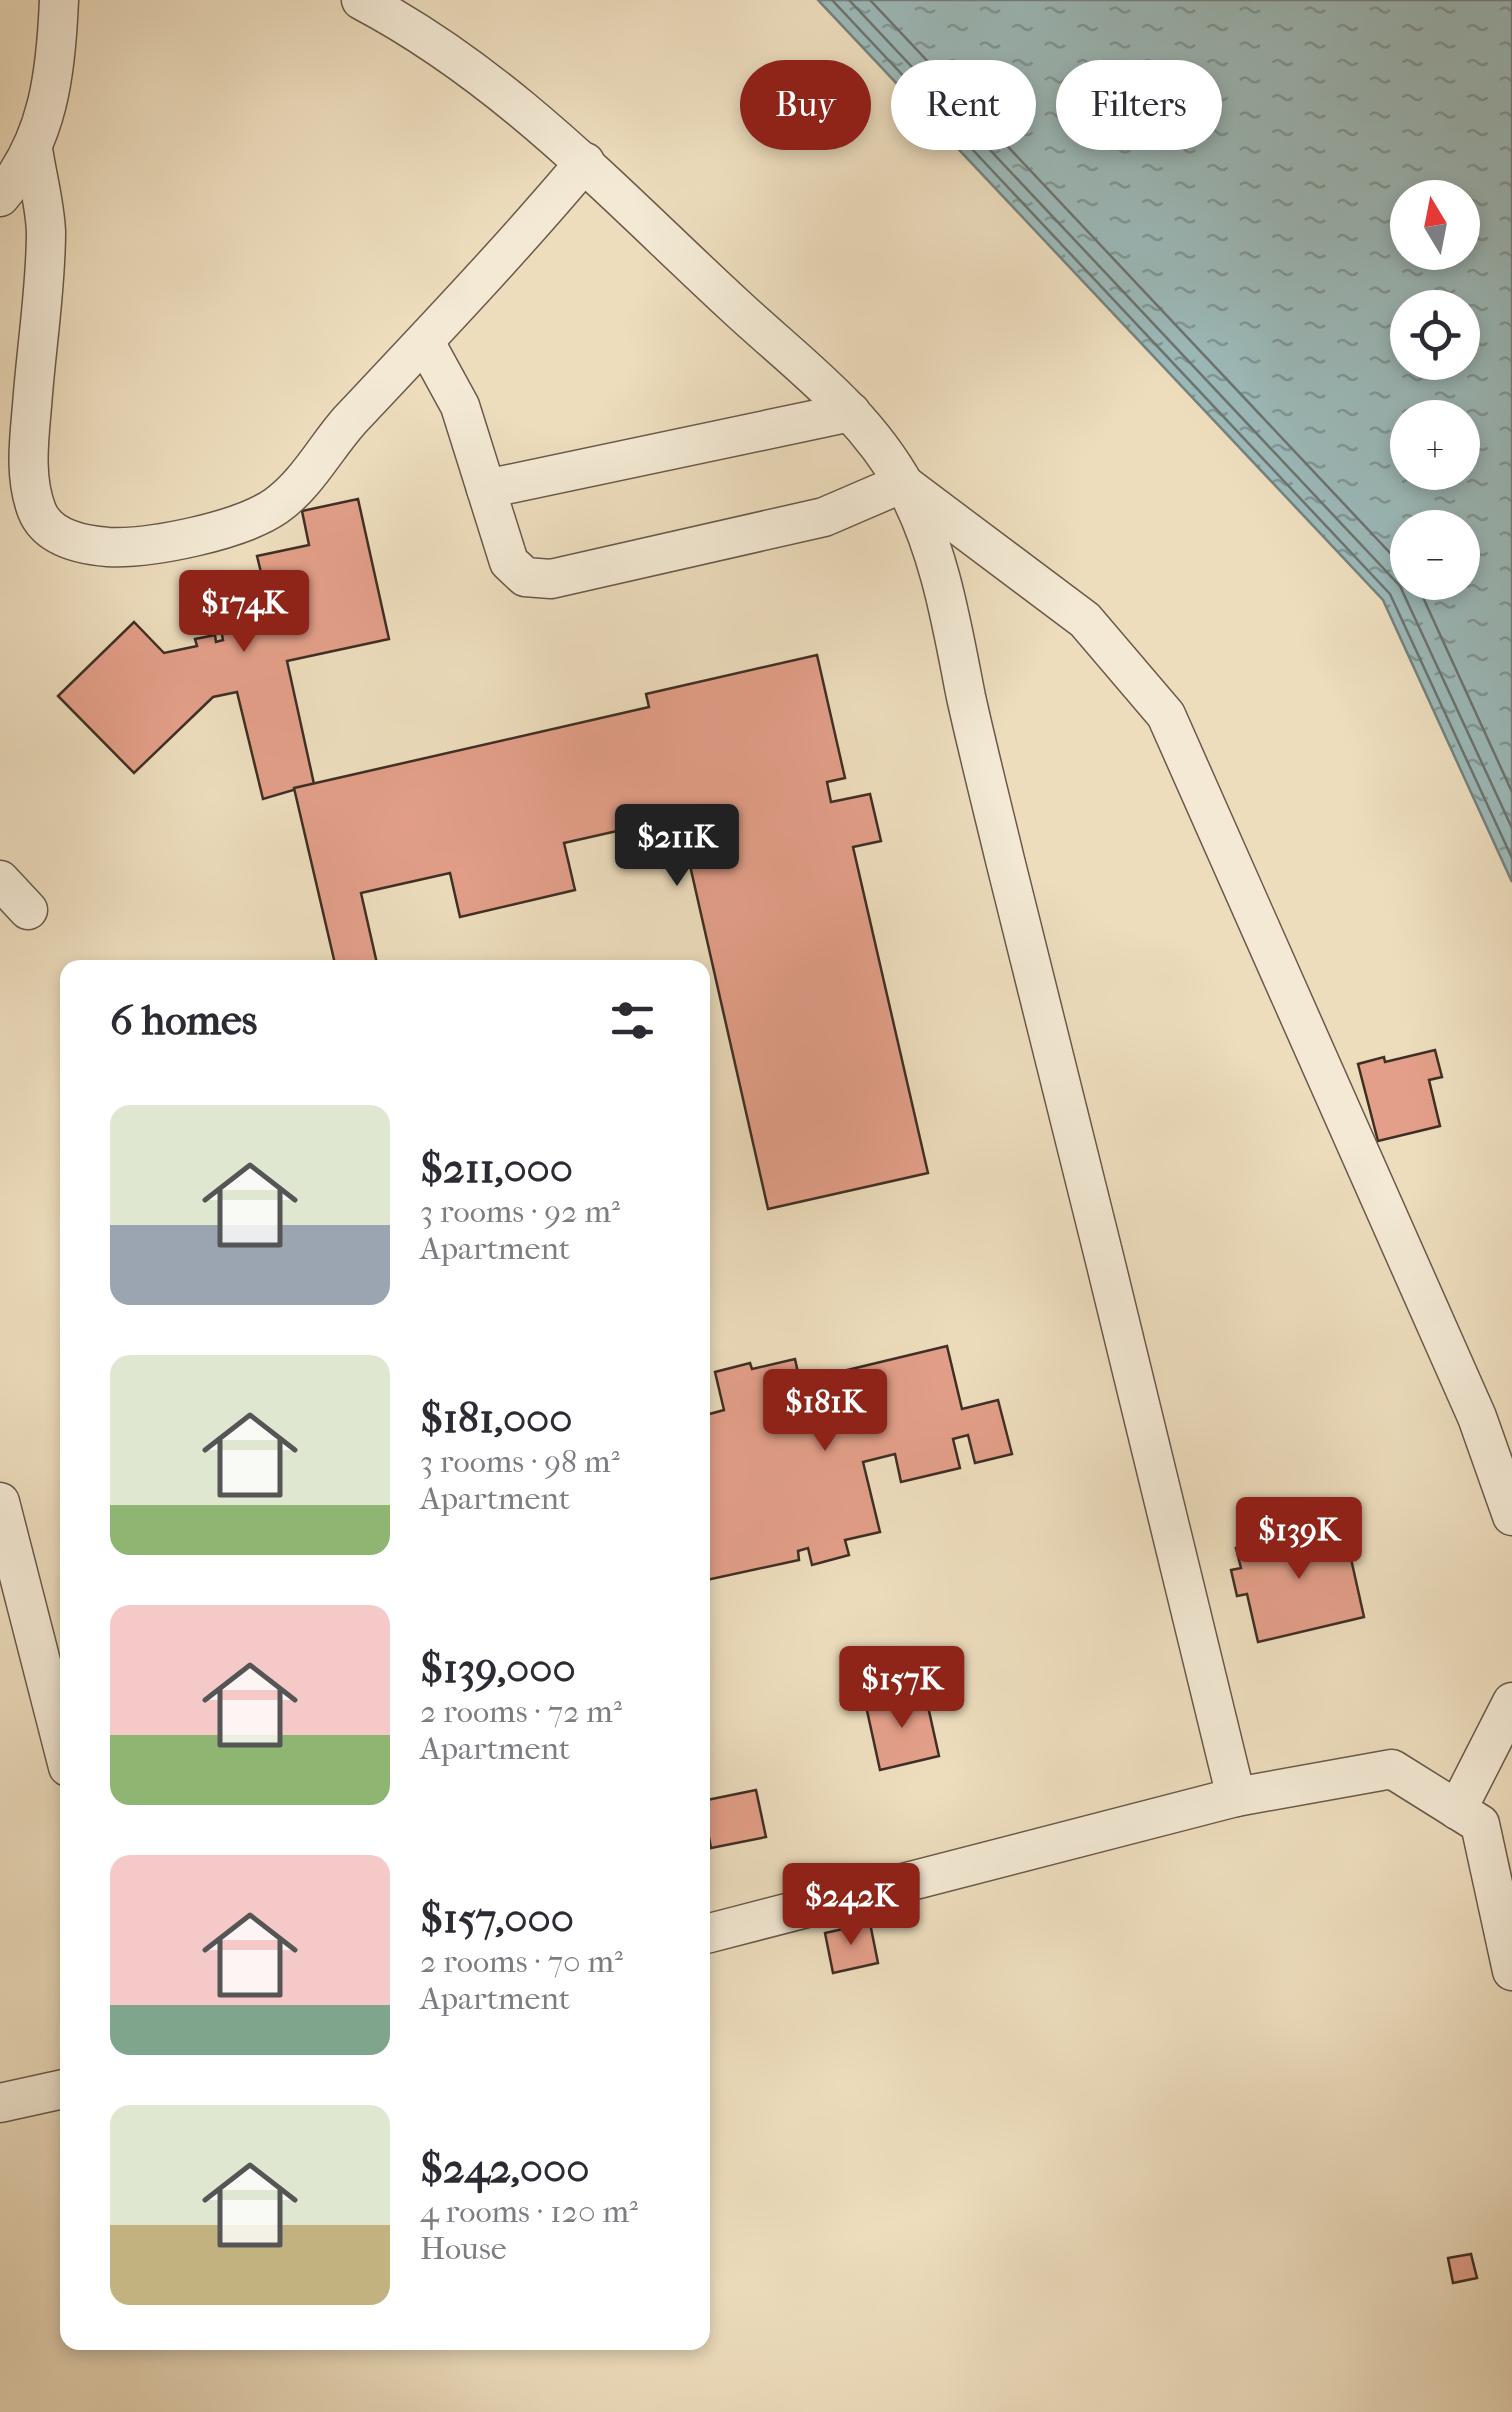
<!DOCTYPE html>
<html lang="en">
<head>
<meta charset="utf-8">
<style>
	body { margin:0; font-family:"IM FELL French Canon",serif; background:#f7f7f7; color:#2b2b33; height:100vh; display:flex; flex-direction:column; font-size:38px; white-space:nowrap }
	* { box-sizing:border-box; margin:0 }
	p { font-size:32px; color:#7c7c81 }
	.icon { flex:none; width:55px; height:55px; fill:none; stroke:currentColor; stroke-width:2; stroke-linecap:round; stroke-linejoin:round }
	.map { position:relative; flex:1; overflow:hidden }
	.drawer { position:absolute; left:60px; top:960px; width:650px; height:1390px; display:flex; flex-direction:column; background:#fff; border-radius:20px; box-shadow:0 5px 15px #0003 }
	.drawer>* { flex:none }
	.hud { position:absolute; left:740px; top:60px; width:620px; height:90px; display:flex; gap:20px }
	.needle { width:65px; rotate:350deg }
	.controls { position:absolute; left:1390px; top:180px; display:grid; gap:20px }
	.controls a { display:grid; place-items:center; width:90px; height:90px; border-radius:50%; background:#fff; box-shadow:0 5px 15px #0003; font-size:50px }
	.price { position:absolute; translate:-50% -85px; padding:0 22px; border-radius:10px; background:#8f2418; color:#fff; font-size:32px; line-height:65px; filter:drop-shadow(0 2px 5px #0008) }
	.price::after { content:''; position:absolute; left:50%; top:60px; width:30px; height:22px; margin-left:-15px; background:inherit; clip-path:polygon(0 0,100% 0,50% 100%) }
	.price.on { background:#222; color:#fff }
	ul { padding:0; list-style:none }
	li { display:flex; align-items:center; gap:30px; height:250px; padding:0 50px }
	li span { display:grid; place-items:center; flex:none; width:280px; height:200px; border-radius:20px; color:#555 }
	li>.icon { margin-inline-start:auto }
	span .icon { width:120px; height:120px; fill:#fffc; stroke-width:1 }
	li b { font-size:42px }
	h2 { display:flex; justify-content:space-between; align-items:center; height:120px; padding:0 50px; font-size:42px }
	.tag { padding:0 35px; border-radius:45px; background:#fff; box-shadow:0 5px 15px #0003; font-size:35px; line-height:90px }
	.tag.on { background:#8f2418; color:#fff }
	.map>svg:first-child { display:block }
</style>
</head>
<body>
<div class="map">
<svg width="1512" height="2412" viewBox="0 0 1512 2412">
	<defs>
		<pattern id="water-ripples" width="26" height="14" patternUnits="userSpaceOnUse" patternTransform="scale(2.5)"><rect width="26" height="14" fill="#9cbaba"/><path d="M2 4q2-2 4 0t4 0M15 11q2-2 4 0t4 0" fill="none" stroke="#819897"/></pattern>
	</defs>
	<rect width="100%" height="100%" fill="#edddbd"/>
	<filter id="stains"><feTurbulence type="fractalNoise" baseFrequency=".002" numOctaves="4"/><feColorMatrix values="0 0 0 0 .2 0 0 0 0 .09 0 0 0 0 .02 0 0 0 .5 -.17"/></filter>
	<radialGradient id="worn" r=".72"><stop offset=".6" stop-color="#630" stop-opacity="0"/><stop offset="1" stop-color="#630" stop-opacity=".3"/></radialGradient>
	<path fill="url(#water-ripples)" stroke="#76827e" stroke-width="2.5" fill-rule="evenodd" d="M818,0h694v882l-129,-282zM1408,198h54v54h-54zM1408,308h54v54h-54zM1408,418h54v54h-54zM1408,528h54v54h-54z"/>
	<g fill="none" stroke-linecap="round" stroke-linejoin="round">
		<g stroke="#6d7470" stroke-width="2.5">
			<polyline points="832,0 1390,594 1512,858"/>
			<polyline points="849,0 1400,586 1512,828"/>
			<polyline points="870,0 1408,572"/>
			<polyline points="1416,582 1512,792"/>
		</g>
	</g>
	<g fill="#e39f89" stroke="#3e2f25" stroke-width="2.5">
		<polygon points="358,499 389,639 287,661 314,784 263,799 237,692 213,697 134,773 58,696 134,622 164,653 197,646 195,639 215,635 216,642 223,640 216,604 266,593 257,556 309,545 302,511"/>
		<polygon points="817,655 845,778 827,782 831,802 870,794 881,841 853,847 928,1173 768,1209 679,817 564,843 575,890 460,917 450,873 361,893 378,968 336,968 294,788 649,707 646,694"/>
		<polygon points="1435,1050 1442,1077 1429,1080 1440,1126 1378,1141 1358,1064 1384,1057 1385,1062"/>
		<polygon points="947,1346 962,1409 998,1400 1012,1454 975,1463 968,1435 953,1439 960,1468 901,1482 895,1454 863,1462 880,1532 845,1540 849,1555 812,1565 808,1548 798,1551 799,1560 702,1581 702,1416 724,1410 715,1372 750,1363 752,1369 795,1359 802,1391 841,1382 839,1372"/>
		<polygon points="1343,1523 1364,1617 1258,1642 1247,1594 1237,1596 1231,1570 1241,1568 1236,1548"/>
		<polygon points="925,1693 939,1756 880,1770 866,1706"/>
		<polygon points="756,1790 766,1837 711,1848 702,1801"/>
		<polygon points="870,1923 878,1963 833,1973 825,1933"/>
		<polygon points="1471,2254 1477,2278 1453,2283 1448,2258"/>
	</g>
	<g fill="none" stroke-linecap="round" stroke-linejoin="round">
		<defs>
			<g id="minor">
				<path d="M361,0c146,77 253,194 372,304 62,58 130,106 172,182 35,64 47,140 61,211 12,54 26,109 39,163 79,312 155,624 231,937"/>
				<path d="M33,149c4,27 12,56 13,83 0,57 -10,117 -14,174 -3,34 -8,72 5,105 11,27 45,34 71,36 43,2 132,-16 168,-41 31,-22 49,-58 74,-86 80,-85 160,-169 235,-258"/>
				<path d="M0,197c49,-57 56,-125 59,-197"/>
				<polyline points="425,342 460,406 509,562 525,577 551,579 824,517 903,483"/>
				<polyline points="905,485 1085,620 1166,715 1477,1417 1512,1516"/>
				<polyline points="486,489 851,412"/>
				<polyline points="0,880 28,910"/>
				<polyline points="0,1502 68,1767"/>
				<polyline points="1457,1810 1512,1702"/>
				<polyline points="702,1935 1236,1797 1392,1769 1480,1824 1512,1971"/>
				<polyline points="0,2103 68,2088"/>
			</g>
		</defs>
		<use href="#minor" stroke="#6a5a4b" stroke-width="41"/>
		<use href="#minor" stroke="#f3e9d4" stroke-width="38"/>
	</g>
	<rect width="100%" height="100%" filter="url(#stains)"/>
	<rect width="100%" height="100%" fill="url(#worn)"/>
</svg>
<div class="controls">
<a><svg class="needle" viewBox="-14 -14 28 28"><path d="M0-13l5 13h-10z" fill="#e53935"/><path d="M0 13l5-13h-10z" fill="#7c7c81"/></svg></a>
<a><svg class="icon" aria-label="locate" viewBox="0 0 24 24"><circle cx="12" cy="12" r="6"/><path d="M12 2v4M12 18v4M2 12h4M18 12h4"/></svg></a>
<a>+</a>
<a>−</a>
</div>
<b class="price" style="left:244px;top:655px">$174K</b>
<b class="price on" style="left:677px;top:889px">$211K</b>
<b class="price" style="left:825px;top:1454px">$181K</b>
<b class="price" style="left:1299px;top:1582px">$139K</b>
<b class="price" style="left:902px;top:1731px">$157K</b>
<b class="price" style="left:851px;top:1948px">$242K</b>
<div class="hud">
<a class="tag on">Buy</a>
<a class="tag">Rent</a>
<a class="tag">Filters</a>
</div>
<section class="drawer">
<h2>6 homes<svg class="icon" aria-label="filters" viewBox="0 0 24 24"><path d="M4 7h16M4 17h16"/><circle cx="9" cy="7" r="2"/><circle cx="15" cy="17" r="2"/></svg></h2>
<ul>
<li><span style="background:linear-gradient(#dfe7d0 60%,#9aa5b1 0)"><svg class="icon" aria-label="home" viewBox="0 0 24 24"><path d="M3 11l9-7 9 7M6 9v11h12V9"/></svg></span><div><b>$211,000</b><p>3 rooms · 92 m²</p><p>Apartment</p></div></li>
<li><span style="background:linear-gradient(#dfe7d0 75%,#8fb573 0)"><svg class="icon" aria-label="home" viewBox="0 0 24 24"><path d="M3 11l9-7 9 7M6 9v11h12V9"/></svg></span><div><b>$181,000</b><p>3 rooms · 98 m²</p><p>Apartment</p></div></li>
<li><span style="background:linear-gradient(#f6c9c9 65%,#8fb573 0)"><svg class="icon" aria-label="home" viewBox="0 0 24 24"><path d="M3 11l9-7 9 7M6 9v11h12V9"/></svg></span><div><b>$139,000</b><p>2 rooms · 72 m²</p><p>Apartment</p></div></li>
<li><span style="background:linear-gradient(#f6c9c9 75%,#7fa58c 0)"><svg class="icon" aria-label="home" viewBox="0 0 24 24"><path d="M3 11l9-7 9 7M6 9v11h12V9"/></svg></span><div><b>$157,000</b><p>2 rooms · 70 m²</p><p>Apartment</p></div></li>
<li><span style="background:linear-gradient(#dfe7d0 60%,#c2b280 0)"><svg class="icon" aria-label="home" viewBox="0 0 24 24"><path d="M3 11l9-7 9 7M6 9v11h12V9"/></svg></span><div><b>$242,000</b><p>4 rooms · 120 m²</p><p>House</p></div></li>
</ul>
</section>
</div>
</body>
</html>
